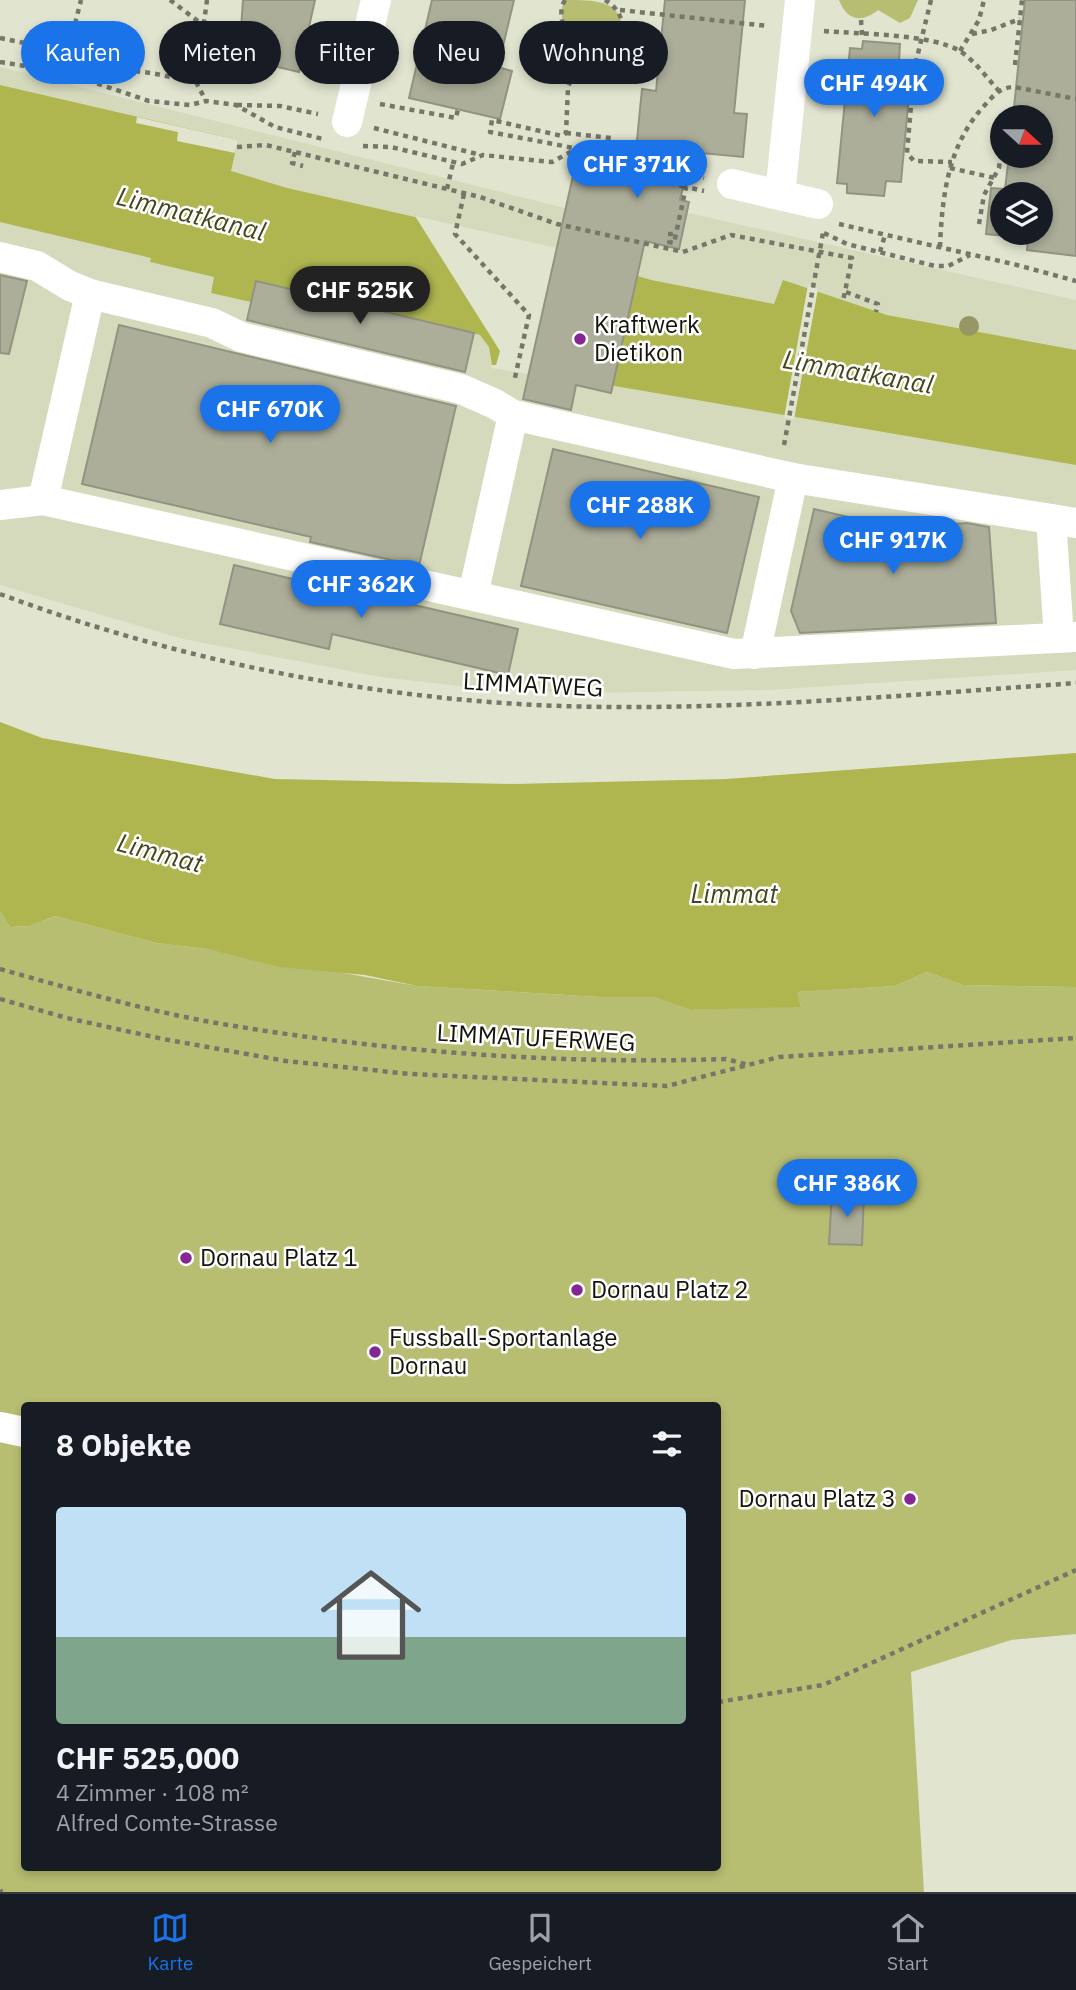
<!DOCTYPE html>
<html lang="de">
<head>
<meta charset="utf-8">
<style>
	body { margin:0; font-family:"IBM Plex Sans",sans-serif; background:#242831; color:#f1f3f6; height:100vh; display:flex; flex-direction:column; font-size:26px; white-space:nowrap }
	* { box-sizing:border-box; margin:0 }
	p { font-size:23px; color:#9ea1a6 }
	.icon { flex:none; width:38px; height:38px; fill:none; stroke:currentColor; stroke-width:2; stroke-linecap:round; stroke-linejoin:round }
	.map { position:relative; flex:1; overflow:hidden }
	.details { position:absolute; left:21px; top:1402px; width:700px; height:469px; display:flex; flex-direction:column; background:#171b24; border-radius:7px; box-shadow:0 4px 10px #0003 }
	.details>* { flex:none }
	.top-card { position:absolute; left:21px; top:21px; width:700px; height:63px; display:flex; gap:14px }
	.needle { width:46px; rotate:111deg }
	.tools { position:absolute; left:990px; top:105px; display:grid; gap:14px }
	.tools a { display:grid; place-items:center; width:63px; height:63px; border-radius:50%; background:#171b24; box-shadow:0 4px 10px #0003; font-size:35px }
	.price { position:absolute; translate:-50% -60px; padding:0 16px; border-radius:24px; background:#1a73e8; color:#fff; font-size:23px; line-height:46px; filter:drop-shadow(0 2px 4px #0008) }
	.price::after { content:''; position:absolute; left:50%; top:42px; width:21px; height:16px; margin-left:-10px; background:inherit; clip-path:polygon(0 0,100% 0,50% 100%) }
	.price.current { background:#222; color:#fff }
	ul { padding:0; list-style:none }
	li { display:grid; align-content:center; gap:14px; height:371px; padding:0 35px }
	li span { display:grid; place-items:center; height:217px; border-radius:7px; color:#555 }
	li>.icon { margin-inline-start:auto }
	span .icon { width:126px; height:126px; fill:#fffc; stroke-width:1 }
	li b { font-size:30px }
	h2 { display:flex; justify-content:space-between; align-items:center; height:84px; padding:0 35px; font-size:30px }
	.chip { padding:0 24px; border-radius:32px; background:#171b24; box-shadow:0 4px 10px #0003; font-size:24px; line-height:63px }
	.chip.current { background:#1a73e8; color:#fff }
	.tabs { display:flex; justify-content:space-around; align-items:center; height:98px; border-top:2px solid #363941; background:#171b24; font-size:19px; color:#9ea1a6 }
	.tabs a { display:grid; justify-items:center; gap:4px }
	.tabs .current { color:#1a73e8 }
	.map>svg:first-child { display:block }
</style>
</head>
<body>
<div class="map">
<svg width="1076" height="1892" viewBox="0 0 1076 1892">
	<rect width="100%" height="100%" fill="#e1e4cf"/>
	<polygon fill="#d6dabd" points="0,67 565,208 577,158 684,182 681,199 689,202 688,213 1076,300 1076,670 768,690 582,693 485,689 381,677 183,639 0,585"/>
	<g fill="#b7be72" fill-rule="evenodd">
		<path d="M565,0c32,0 60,0 57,36 0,10 0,19 -7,26 -28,8 -64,-37 -50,-62z"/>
		<path d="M839,0h79l-8,18 -10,5 -22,-13c-16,13 -31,11 -39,-10z"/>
		<path d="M0,911l10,16 20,-1 25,-10 101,27 52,6 209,37 183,11h53l37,13 111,-4 -5,-14 99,-6 32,-14 36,13 113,2v647l-65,6 -100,32 13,220h-924zM24,1405h694v462h-694z"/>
	</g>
	<g fill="#afb650">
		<polygon points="0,85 238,140 231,171 287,188 534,244 651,280 774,304 783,280 887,315 1076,350 1076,465 492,365 489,347 480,335 256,281 251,302 211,293 214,277 150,262 151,258 0,222"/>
		<polygon points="0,722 42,738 275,779 514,784 726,779 1076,753 1076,987 963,985 927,972 895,986 797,992 801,1007 690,1010 653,997 600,997 417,986 365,975 279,967 208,949 156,943 55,916 30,926 10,927 0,911"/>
	</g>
	<g fill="#e1e4cf">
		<polygon points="137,117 238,140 235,153 177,141 178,132 136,123"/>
		<polygon points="415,216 557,248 529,374 491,368 492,365 496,365 500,351"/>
		<polygon points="808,285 818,289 794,419 784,418"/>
	</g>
	<g fill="#acae9a" stroke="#929481" stroke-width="2" fill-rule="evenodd">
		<polygon points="243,0 315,0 299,72 239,58"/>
		<polygon points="432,0 514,0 498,67 512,71 500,119 409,98"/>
		<polygon points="665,0 745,0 734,113 747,114 743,157 691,152 680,200 689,202 679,249 645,241 611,393 576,385 571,410 523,399 577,158 634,171 642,89 656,91"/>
		<path d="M1025,0h51v256l-49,-6 1,-12 -42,-4 5,-46 14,1 4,-33h32v-39h-28zM1003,194h38v39h-38z"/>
		<polygon points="863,41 900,44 899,61 912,62 901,182 886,181 884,196 847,193 847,184 837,183 850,48 862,49"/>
		<polygon points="0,275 27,281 9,354 0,353"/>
		<polygon points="256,281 474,333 465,372 247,320"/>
		<polygon points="119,325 456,406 419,566 310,542 311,537 82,484"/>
		<polygon points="553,449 759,497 727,633 521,586"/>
		<polygon points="814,509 895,528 967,523 989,527 996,623 800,633 791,611"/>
		<polygon points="234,565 301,581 302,576 411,600 410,604 518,629 508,675 332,634 329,649 220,624"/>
		<polygon points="832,1192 864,1193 862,1245 829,1244"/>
	</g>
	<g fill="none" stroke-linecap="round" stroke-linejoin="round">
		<g stroke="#757769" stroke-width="4.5" stroke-dasharray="5 5" stroke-linecap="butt">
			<polyline points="170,0 203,25"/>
			<path d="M565,0c-15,26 19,61 46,64l9,-9c5,-22 6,-43 -15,-55"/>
			<polyline points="931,0 914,70 907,153 914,161 952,162"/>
			<polyline points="620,10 768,26"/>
			<polyline points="861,20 862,35"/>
			<path d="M824,31c34,3 108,3 136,20 15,10 27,27 39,40"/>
			<polyline points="972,34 991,30 1020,19"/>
			<polyline points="0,38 30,44 90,66 151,73 196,82 207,0"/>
			<polyline points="960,51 979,20 984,0"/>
			<polyline points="582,53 568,87 566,133 562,136 492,120 490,132 564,146 704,178"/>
			<polyline points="0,62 63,72 149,101 190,105 206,101 236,105 275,127 323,139"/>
			<polyline points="1015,65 1022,0"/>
			<polyline points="63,72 81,0"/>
			<polyline points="196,82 206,101"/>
			<polyline points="380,104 456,118 458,109"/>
			<polyline points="237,105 280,106 318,114"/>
			<polyline points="374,128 481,155"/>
			<polyline points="566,133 611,138 609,157"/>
			<polyline points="363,146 391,147 462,164 483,155 552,162 574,150"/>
			<polyline points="237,147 266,145 480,197 557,224 683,252 731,235 852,258 843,301"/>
			<polyline points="295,152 292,163 303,166"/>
			<polyline points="582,163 686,187"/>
			<polyline points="950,168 995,178"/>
			<polyline points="447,189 453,163"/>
			<polyline points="464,194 455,234 529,315 514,382"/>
			<polyline points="839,224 1017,265 1076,281"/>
			<polyline points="979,224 984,195 999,168 1003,136"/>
			<polyline points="824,233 847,244 935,266 948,266 970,255"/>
			<polyline points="668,234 671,234 669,242 674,243 686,187 704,191"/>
			<path d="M940,247c2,-51 8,-102 44,-141 9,-10 16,-19 30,-19l62,12"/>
			<polyline points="880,252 885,235"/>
			<polyline points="846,292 878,304 876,312"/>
			<polyline points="784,445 823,233"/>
			<path d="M0,594c193,72 405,112 611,113 155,1 310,-13 465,-24"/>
			<path d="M0,969c68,19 136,39 205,52 172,30 347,44 521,38l23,6"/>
			<polyline points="0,999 67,1018 163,1039 286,1061 410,1074 667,1086 779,1057 1076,1038"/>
			<polyline points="718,1702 823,1685 1076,1570"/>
			<polyline points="0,1890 2,1892"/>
		</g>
		<g stroke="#fff" stroke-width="30">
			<polyline points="347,122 376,0"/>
			<polyline points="732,184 818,204"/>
			<polyline points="780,195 800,0"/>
			<polyline points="0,257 37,266 70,286 90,294 212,323 241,337 461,389 495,404 513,415 793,478 1076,523"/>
			<polyline points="43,500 90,294"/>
			<polyline points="0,505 43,500 734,654 1076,637"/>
			<polyline points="1051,519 1059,638"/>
			<polyline points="473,595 513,415"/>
			<polyline points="755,654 793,478"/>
			<polyline points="0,1427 24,1432"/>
		</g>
	</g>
	<circle fill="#959864" cx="969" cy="326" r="10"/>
	<g fill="#852792" stroke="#fff" stroke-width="2.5">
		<circle cx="580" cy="339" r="7"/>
		<circle cx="186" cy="1258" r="7"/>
		<circle cx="577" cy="1290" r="7"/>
		<circle cx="375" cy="1352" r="7"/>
		<circle cx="910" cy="1499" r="7"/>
	</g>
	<g text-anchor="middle" stroke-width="5" stroke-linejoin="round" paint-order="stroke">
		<g font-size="24" fill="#14140d" stroke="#fff" text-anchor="start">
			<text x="594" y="333">Kraftwerk<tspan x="594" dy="28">Dietikon</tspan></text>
			<text x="200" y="1266">Dornau Platz 1</text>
			<text x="591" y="1298">Dornau Platz 2</text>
			<text x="389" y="1346">Fussball-Sportanlage<tspan x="389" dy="28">Dornau</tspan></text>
			<text x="896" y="1507" text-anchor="end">Dornau Platz 3</text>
		</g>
		<g font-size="24" fill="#14140d" stroke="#fff">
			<text transform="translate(533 685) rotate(3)" y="8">LIMMATWEG</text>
			<text transform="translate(536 1038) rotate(3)" y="8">LIMMATUFERWEG</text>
		</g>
		<g font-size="26" font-style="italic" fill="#43471c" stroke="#fff">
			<text transform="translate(191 214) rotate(14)" y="9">Limmatkanal</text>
			<text transform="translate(858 372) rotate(10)" y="9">Limmatkanal</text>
			<text transform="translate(160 853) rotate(15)" y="9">Limmat</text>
			<text x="734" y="903">Limmat</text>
		</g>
	</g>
</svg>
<div class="tools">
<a><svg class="needle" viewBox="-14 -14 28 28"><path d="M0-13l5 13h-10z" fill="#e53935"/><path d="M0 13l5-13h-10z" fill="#9ea1a6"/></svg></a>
<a><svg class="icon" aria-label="layers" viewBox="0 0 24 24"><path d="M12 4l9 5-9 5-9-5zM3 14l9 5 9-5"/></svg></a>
</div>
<b class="price" style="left:874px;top:119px">CHF 494K</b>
<b class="price" style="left:637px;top:200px">CHF 371K</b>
<b class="price current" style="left:360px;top:326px">CHF 525K</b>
<b class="price" style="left:270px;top:445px">CHF 670K</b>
<b class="price" style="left:640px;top:541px">CHF 288K</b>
<b class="price" style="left:893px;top:576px">CHF 917K</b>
<b class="price" style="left:361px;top:620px">CHF 362K</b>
<b class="price" style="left:847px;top:1219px">CHF 386K</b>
<div class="top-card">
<a class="chip current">Kaufen</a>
<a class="chip">Mieten</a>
<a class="chip">Filter</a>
<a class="chip">Neu</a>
<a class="chip">Wohnung</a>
</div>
<section class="details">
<h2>8 Objekte<svg class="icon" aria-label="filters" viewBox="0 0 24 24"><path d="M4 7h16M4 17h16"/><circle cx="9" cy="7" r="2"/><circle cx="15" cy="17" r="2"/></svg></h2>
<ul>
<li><span style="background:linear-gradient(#bfe0f5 60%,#7fa58c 0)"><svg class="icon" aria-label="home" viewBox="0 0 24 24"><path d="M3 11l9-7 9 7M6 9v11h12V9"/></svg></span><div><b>CHF 525,000</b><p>4 Zimmer · 108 m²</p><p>Alfred Comte-Strasse</p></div></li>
</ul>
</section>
</div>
<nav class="tabs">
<a class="current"><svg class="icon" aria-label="map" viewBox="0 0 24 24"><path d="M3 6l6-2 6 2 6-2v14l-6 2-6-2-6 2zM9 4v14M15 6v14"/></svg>Karte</a>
<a><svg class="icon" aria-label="saved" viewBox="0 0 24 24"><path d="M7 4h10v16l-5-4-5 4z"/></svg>Gespeichert</a>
<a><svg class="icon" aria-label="home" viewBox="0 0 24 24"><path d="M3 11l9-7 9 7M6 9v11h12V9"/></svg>Start</a>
</nav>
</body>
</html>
